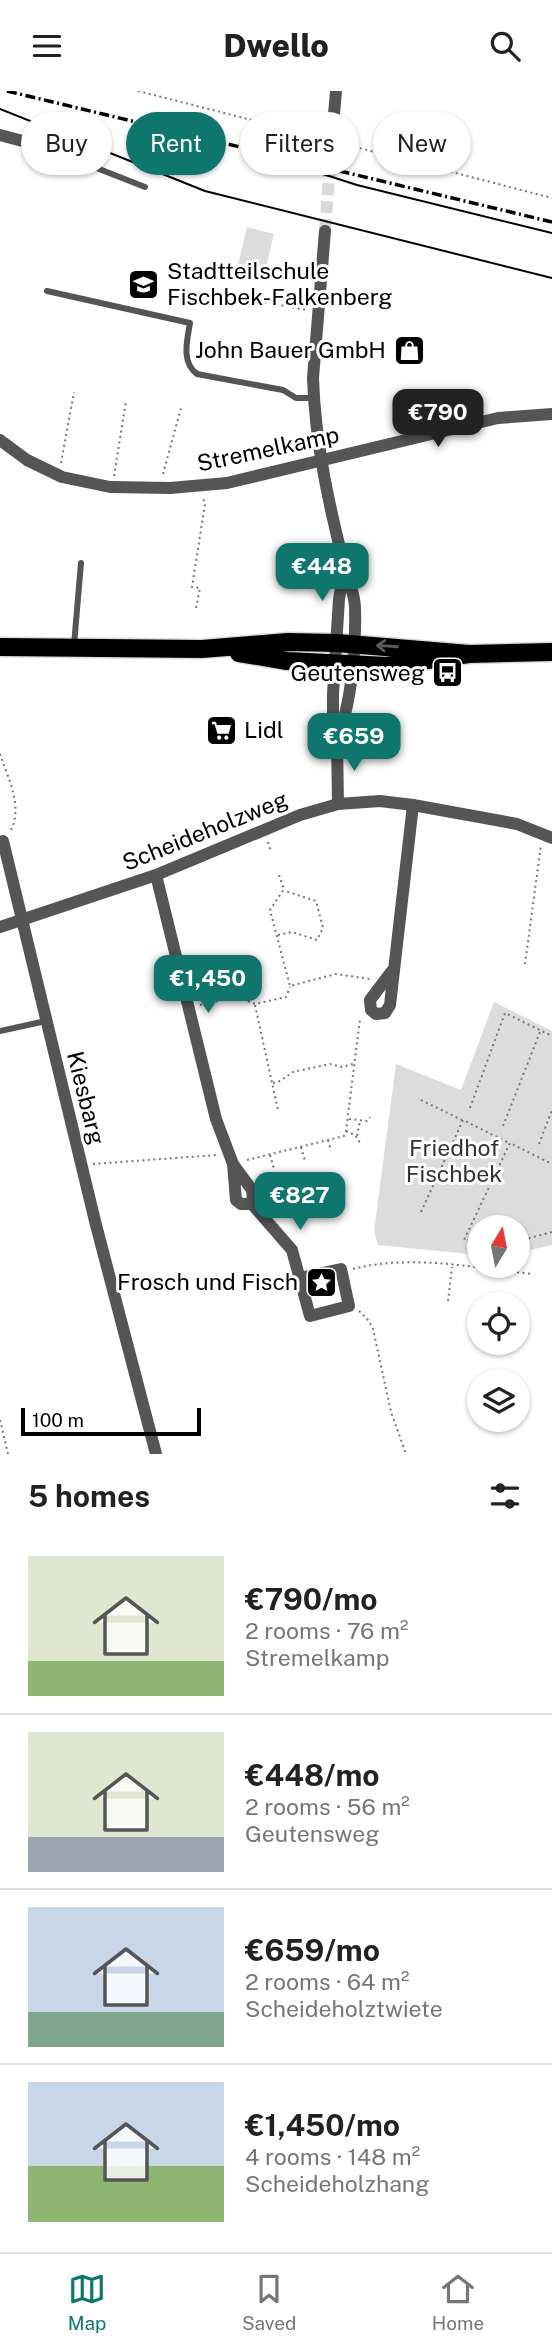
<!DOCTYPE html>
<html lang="en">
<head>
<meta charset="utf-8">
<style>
	body { margin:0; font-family:"Public Sans",sans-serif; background:#f2f2f2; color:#222; height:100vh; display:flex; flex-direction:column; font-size:26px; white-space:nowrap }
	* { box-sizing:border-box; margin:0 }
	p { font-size:23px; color:#767676 }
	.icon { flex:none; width:38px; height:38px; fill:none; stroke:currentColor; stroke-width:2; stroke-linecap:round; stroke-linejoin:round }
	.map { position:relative; height:1363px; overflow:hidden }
	.details { display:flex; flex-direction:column; background:#fff; flex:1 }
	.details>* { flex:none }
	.hud { position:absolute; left:21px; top:21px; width:511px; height:63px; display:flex; gap:14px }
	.needle { width:46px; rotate:10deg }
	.controls { position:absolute; left:467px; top:1124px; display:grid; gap:14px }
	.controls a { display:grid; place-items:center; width:63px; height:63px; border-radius:50%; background:#fff; box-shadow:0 2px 5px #0004; font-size:35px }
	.scale { position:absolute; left:21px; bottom:18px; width:180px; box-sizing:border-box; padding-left:7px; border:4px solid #000; border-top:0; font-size:19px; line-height:24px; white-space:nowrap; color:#000; -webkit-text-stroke:5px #fff; paint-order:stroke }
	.price { position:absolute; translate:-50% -60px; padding:0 16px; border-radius:14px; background:#0f766e; color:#fff; font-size:23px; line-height:46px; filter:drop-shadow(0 2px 4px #0008) }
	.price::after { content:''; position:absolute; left:50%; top:42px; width:21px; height:16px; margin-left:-10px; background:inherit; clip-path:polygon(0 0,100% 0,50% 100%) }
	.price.on { background:#222; color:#fff }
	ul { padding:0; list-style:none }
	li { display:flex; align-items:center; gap:21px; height:175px; padding:0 28px }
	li+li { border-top:2px solid #e0e0e0 }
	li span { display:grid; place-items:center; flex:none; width:196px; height:140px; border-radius:0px; color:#555 }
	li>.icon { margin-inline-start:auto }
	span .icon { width:84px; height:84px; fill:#fffc; stroke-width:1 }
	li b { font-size:30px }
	h2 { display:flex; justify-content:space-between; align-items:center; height:84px; padding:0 28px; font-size:30px }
	.chip { padding:0 24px; border-radius:32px; background:#fff; box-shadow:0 2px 5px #0004; font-size:24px; line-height:63px }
	.chip.on { background:#0f766e; color:#fff }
	header { display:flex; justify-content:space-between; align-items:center; height:91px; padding:0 28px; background:#fff; font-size:32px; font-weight:800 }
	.dock { display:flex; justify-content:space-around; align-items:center; height:98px; border-top:2px solid #e0e0e0; background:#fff; font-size:19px; color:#767676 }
	.dock a { display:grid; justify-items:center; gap:4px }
	.dock .on { color:#0f766e }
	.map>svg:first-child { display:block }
</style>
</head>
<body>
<header><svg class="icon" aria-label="menu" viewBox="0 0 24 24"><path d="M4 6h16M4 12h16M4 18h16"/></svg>Dwello<svg class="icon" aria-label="search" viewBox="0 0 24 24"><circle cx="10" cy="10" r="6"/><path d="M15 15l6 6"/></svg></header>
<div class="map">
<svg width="552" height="1363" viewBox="0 0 552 1363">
	<rect width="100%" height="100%" fill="#fff"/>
	<g fill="#dcdcdc">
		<polygon points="247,136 274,143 264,185 237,178"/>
		<polygon points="494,911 552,940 552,1154 518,1162 518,1136 480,1136 479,1164 378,1154 374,1140 396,973 461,999"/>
	</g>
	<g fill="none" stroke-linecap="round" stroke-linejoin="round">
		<polyline stroke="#d9d9d9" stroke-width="12" stroke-dasharray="12 6" stroke-linecap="butt" points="325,140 331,59"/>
		<defs>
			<g id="primary">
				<polyline points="0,556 202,558 288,551 337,552 469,563"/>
				<polyline points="239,562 287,570 387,575 469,563 552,561"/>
			</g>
		</defs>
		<use href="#primary" stroke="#dbdbdb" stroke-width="21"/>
		<g stroke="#777" stroke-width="2" stroke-dasharray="2 3.5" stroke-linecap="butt">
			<polyline points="138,0 287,38 321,42"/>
			<polyline points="344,53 552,107"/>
			<polyline points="222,203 306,219"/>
			<polyline points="61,372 74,301"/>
			<polyline points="163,383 181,317"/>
			<polyline points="114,385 126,310"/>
			<polyline points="196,517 200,497 192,496 205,413 203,407"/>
			<path d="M0,663c8,24 23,52 11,76"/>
			<polyline points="268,751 271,761"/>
			<polyline points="279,784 284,798 270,819 290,895 336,883 370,888"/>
			<polyline points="278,844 292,841 317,849 323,837 316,810 285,800"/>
			<polyline points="525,873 541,754"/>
			<polyline points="200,914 237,906 255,913 286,906 290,896"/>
			<polyline points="255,914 278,1019"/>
			<polyline points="273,992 280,990 293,981 330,973 342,976 353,973"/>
			<polyline points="421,1009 462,1029"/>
			<polyline points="470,1017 505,922 552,945"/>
			<polyline points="349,1028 367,1030 370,1026"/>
			<polyline points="503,1035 540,941"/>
			<polyline points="346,1040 355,1044 360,1052"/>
			<polyline points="357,1045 360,1030"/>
			<polyline points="328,1049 331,1060"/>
			<polyline points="539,1053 552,1019"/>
			<polyline points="301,1056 305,1070"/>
			<polyline points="270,1064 274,1078"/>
			<polyline points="247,1069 344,1045 346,1040 360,928"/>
			<polyline points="93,1073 216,1064"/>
			<polyline points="421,1121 463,1029 509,1052"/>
			<polyline points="480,1150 464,1149 510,1052 552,1073"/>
			<polyline points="518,1150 552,1141"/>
			<path d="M353,1178c59,-15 121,-1 180,5"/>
			<polyline points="448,1210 452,1176"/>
			<polyline points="359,1220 369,1230 373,1238 391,1321 406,1363"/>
			<polyline points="0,1329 8,1363"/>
		</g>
		<g stroke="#555" stroke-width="6">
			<polyline points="38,54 145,96"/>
			<path d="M47,200l143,32c-3,18 -9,39 7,51l86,16 13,8h18"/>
			<polyline points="74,554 81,472"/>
			<polyline points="0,940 46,930"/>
		</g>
		<g stroke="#555" stroke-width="12">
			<polyline points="0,44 38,54"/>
			<polyline points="331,59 336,0"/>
			<path d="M325,140l-12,147c2,64 16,128 32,190 2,10 7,20 9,31 2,10 1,22 1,32 -1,38 -5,75 -18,110"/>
			<polyline points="0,349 27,369 62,386 110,396 170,397 227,392 498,327 552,323"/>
			<polyline points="338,713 337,650 333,624 333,603 339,508 344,479"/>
			<polyline points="3,750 96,1134 156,1363"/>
			<polyline points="156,784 216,1028 233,1073 252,1099 253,1108 249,1113 241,1113 236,1109 233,1073"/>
			<polyline points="0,836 156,784 300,724 338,713 380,710 413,714 517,733 552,747"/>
			<polyline points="392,880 370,909 371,919 376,923 385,922 390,914 413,714"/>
			<polyline points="251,1112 292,1159 310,1225 349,1215 341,1178 300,1187"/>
		</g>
		<use href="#primary" stroke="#000" stroke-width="18"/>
		<g stroke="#000" stroke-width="2">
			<polyline points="0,18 205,100 552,187"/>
			<polyline points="301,76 357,94 552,142"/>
		</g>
		<polyline stroke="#000" stroke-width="3.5" stroke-dasharray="10 3.5 2 3.5" stroke-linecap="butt" points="7,0 552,131"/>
	</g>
	<defs><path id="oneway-shaft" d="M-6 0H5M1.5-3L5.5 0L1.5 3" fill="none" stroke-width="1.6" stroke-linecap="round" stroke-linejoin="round" transform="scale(1.75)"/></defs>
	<use stroke="#595959" href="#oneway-shaft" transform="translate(387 555) rotate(-176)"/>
	<defs>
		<symbol id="school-square" viewBox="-11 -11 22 22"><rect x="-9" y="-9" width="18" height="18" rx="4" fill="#000" stroke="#fff"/><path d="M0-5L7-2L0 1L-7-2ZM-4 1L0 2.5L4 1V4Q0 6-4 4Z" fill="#fff"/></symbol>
		<symbol id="shop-square" viewBox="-11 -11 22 22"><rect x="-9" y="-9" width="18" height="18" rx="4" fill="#000" stroke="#fff"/><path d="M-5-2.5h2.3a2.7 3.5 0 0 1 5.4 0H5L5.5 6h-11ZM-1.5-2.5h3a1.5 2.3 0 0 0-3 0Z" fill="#fff"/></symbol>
		<symbol id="bus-square" viewBox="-11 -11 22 22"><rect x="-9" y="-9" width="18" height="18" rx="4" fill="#000" stroke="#fff"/><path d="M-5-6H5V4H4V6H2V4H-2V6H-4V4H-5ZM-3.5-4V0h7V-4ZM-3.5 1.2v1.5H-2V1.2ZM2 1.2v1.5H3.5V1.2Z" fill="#fff"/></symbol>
		<symbol id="supermarket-square" viewBox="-11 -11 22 22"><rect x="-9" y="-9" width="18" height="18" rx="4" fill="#000" stroke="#fff"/><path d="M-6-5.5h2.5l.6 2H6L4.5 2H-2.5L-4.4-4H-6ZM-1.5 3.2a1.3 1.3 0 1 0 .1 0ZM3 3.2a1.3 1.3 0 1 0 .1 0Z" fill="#fff"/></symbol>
		<symbol id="sight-square" viewBox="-11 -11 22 22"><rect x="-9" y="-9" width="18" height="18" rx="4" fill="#000" stroke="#fff"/><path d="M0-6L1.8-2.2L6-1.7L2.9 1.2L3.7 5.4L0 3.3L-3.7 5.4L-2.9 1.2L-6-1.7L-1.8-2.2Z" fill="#fff"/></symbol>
	</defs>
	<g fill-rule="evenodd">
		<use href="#school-square" x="126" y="176" width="35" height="35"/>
		<use href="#shop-square" x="392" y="242" width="35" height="35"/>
		<use href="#bus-square" x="430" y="564" width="35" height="35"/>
		<use href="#supermarket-square" x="204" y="622" width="35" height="35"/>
		<use href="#sight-square" x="304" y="1174" width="35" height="35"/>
	</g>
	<g text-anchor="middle" stroke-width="6" stroke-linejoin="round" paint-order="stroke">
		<g font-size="23" fill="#000" stroke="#fff" text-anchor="end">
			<text x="167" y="188" text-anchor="start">Stadtteilschule<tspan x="167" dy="26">Fischbek-Falkenberg</tspan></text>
			<text x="386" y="267">John Bauer GmbH</text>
			<text x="425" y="590">Geutensweg</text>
			<text x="244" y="647" text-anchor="start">Lidl</text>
			<text x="298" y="1199">Frosch und Fisch</text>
		</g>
		<g font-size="23" fill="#000" stroke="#fff">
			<text transform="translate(268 358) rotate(-12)" y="8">Stremelkamp</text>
			<text transform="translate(205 740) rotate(-22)" y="8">Scheideholzweg</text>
			<text transform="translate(86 1007) rotate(76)" y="8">Kiesbarg</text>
		</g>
		<g font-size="23" fill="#333" stroke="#fff">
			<text x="454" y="1065">Friedhof<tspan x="454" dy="26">Fischbek</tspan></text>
		</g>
	</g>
</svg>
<div class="controls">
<a><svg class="needle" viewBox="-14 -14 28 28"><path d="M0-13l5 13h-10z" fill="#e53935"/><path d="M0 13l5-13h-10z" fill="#767676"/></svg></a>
<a><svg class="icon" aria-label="locate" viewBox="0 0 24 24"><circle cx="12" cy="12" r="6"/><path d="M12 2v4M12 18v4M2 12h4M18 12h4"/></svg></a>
<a><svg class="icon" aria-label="layers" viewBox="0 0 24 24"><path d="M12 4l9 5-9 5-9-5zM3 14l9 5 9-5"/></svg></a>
</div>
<div class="scale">100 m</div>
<b class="price on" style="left:438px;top:358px">€790</b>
<b class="price" style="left:322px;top:512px">€448</b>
<b class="price" style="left:354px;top:682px">€659</b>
<b class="price" style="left:208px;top:924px">€1,450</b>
<b class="price" style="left:300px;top:1141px">€827</b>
<div class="hud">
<a class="chip">Buy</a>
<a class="chip on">Rent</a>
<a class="chip">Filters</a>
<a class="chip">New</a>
</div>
</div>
<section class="details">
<h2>5 homes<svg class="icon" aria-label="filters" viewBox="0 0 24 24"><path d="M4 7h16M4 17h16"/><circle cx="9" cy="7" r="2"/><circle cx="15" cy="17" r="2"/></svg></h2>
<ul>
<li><span style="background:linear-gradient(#dfe7d0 75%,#8fb573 0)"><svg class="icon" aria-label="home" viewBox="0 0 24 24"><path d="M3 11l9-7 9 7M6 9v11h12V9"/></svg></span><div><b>€790/mo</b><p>2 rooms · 76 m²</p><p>Stremelkamp</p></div></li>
<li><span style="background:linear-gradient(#dfe7d0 75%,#9aa5b1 0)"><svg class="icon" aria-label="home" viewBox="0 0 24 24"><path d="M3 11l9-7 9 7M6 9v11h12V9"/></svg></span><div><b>€448/mo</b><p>2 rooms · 56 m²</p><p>Geutensweg</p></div></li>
<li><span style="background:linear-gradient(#c9d6e8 75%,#7fa58c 0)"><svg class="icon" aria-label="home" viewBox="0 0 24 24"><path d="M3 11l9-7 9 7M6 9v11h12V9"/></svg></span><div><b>€659/mo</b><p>2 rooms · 64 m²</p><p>Scheideholztwiete</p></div></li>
<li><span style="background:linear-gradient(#c9d6e8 60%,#8fb573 0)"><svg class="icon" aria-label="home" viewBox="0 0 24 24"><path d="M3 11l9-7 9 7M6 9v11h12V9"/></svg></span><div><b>€1,450/mo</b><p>4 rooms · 148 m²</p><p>Scheideholzhang</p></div></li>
</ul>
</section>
<nav class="dock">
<a class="on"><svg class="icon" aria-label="map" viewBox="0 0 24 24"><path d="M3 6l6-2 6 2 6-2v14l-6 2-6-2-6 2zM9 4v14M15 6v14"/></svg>Map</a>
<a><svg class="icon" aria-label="saved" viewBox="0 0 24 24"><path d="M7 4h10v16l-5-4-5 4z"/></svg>Saved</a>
<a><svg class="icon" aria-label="home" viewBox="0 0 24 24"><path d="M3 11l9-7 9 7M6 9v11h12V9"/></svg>Home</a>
</nav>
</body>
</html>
